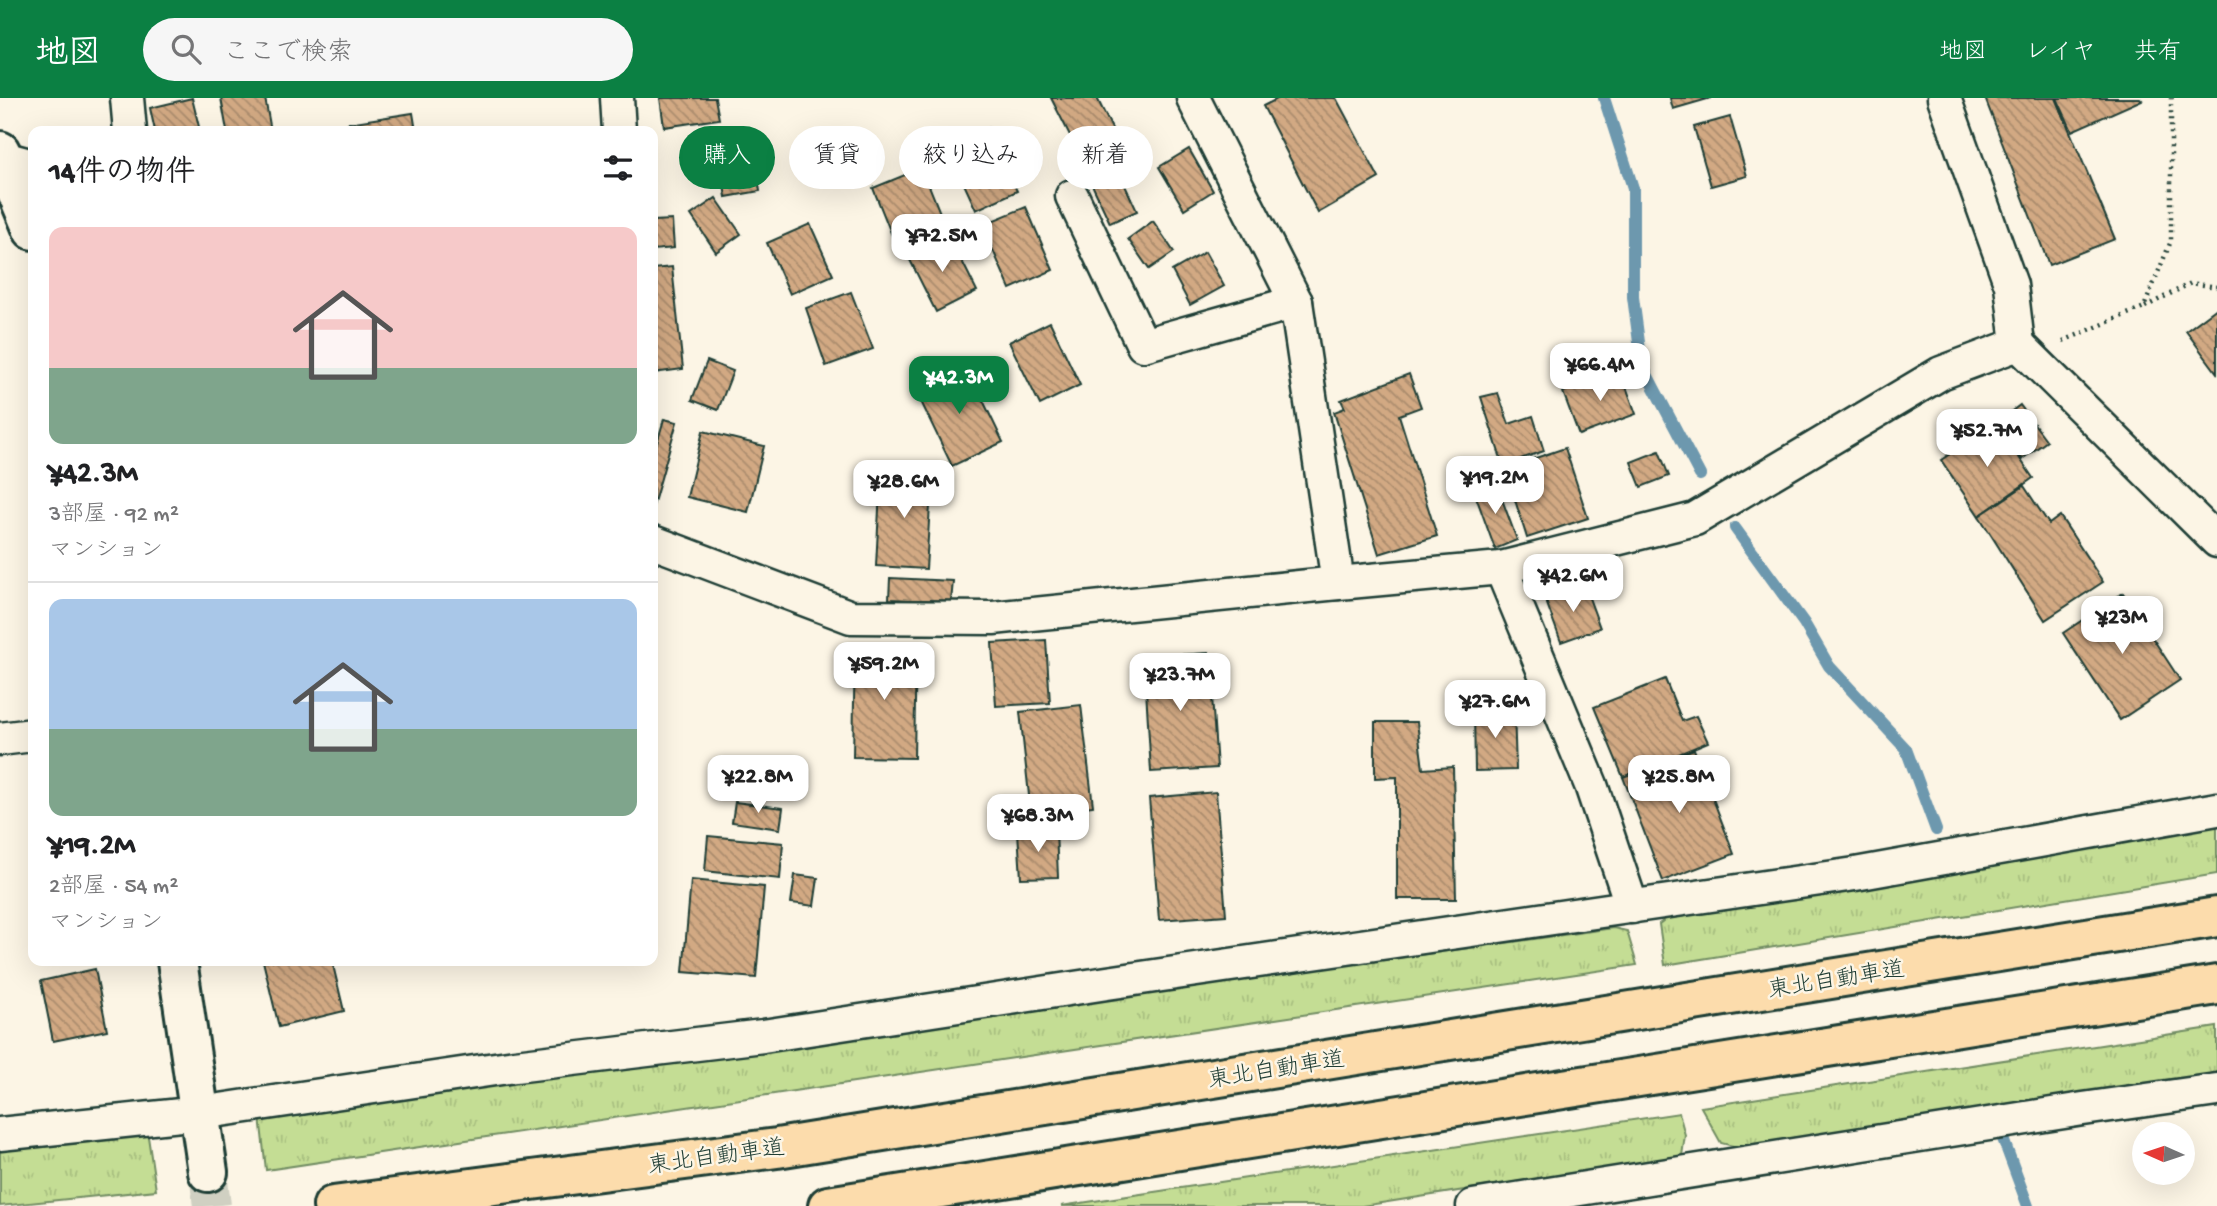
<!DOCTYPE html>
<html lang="ja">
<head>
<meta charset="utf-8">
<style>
	body { margin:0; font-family:"Gochi Hand","Klee One",sans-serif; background:#f6f6f6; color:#202124; height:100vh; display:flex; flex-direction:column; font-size:26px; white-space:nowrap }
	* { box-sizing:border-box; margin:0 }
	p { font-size:23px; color:#757577 }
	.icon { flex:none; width:38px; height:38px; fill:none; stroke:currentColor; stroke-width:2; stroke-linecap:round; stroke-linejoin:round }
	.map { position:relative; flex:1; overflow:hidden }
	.side { position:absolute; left:28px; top:28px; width:630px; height:840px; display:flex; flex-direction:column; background:#fff; border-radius:14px; box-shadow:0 7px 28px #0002 }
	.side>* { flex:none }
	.top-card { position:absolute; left:679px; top:28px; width:665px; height:63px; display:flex; gap:14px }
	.needle { width:46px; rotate:273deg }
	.fabs { position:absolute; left:2132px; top:1024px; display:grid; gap:14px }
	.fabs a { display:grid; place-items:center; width:63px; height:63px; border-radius:50%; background:#fff; box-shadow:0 7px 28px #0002; font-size:35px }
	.price { position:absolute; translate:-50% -60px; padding:0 16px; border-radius:14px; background:#fff; color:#222; font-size:23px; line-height:46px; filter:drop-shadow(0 2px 4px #0008) }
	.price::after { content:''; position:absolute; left:50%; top:42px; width:21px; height:16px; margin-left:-10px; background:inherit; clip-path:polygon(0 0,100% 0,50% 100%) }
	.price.active { background:#0b8043; color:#fff }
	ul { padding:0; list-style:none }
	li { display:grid; align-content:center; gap:14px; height:371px; padding:0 21px }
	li+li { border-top:2px solid #e0e0e0 }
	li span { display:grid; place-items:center; height:217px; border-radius:14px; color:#555 }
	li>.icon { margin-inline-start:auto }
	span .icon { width:126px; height:126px; fill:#fffc; stroke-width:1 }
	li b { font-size:30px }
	h2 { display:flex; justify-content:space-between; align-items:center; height:84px; padding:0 21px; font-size:30px }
	.chip { padding:0 24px; border-radius:32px; background:#fff; box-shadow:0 7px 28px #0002; font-size:24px; line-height:63px }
	.chip.active { background:#0b8043; color:#fff }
	header { display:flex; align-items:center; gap:42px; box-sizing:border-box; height:98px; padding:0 35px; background:#0b8043; color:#fff }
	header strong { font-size:33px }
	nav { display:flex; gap:38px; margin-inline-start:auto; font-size:24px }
	.search { width:490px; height:63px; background:#f6f6f6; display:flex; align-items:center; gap:18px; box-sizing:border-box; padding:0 24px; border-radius:38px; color:#757577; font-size:26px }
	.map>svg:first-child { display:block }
</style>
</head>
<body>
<header>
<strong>地図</strong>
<div class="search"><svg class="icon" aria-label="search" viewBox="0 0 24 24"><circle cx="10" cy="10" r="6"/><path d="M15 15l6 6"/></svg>ここで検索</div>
<nav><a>地図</a><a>レイヤ</a><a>共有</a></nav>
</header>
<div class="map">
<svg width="2217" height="1108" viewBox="0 0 2217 1108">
	<defs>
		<pattern id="grass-tufts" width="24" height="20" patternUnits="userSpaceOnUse" patternTransform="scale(1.75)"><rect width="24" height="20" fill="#c4dd94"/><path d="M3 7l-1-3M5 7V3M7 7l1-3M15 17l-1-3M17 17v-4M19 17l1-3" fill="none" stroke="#a8bf80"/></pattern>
		<pattern id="building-back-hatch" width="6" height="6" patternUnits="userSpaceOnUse" patternTransform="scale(1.75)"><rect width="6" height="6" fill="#d2a983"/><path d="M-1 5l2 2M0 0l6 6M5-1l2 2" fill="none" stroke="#aa8b6c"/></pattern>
	</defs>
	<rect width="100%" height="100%" fill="#fcf5e5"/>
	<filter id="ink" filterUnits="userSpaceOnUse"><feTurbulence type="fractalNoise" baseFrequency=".0143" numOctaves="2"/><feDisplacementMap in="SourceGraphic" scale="14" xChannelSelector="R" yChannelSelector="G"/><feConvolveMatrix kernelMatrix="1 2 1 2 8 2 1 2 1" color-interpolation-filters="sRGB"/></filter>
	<g filter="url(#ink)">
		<g fill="url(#grass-tufts)" stroke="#728d64" stroke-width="2">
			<polygon points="2217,726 2217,776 1665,867 1659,826 1671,817"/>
			<polygon points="1613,830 1627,833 1637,867 266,1072 260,1018"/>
			<polygon points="2217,929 2217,976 1737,1049 1721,1045 1701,1009"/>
			<polygon points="1679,1015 1685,1037 1682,1058 1362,1108 1061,1108"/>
			<polygon points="147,1032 156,1092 0,1108 0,1049"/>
		</g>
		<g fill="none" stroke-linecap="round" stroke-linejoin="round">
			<g stroke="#6d98ae" stroke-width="12">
				<polyline points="1604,0 1633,90 1633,199 1642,267 1700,377"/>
				<polyline points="1735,430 1804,525 1829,568 1906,651 1936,732"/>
				<polyline points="2002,1038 2028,1108"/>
			</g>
		</g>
		<g fill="url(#building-back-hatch)" stroke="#1f3d34" stroke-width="2">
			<polygon points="192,0 200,33 155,33 150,10"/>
			<polygon points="221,0 265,0 271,33 227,33"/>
			<polygon points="660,0 715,0 719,21 664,29"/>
			<polygon points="1051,0 1097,0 1120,47 1084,65"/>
			<polygon points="1279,0 1336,0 1379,80 1318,115 1263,8"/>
			<polygon points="1670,0 1711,0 1673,11"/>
			<polygon points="1985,0 2056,0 2115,141 2049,167"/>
			<polygon points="2057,0 2140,0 2142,2 2072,33"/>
			<polygon points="413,15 416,33 349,33 348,25"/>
			<polygon points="1730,19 1747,78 1711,88 1694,29"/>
			<polygon points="988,30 1017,93 976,112 947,49"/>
			<polygon points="1189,51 1213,93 1184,111 1159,69"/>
			<polygon points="754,58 760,93 726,99 720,64"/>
			<polygon points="1115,66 1137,113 1110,125 1088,78"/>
			<polygon points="922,70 944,125 895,145 873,90"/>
			<polygon points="716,100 741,136 716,154 691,117"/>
			<polygon points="1026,109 1053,172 1010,191 982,127"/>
			<polygon points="672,122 674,150 653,152 653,123"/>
			<polygon points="1153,123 1174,154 1149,171 1128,141"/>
			<polygon points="810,126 833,177 790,196 767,145"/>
			<polygon points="949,137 977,193 936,214 908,158"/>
			<polygon points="1205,154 1224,188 1190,207 1172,173"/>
			<polygon points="672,169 683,271 653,275 653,171"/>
			<polygon points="851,194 873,251 826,268 806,210"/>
			<polygon points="2217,210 2217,275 2186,233"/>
			<polygon points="1050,224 1080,287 1040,307 1009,244"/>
			<polygon points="707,263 733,273 718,312 692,302"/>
			<polygon points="966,267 1003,344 952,368 915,291"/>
			<polygon points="1620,272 1636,316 1579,337 1563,294"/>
			<polygon points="1409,276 1421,309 1399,317 1437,438 1379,456 1334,314 1345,310 1341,302"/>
			<polygon points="1498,295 1509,326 1533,318 1544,353 1503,367 1481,299"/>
			<polygon points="2020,307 2047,343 2022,361 1996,325"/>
			<polygon points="664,321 677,324 653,408 653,359"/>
			<polygon points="1996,325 2033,380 1979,418 1941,362"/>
			<polygon points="703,333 764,348 748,414 687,399"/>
			<polygon points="1565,350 1588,420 1527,440 1515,402 1525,398 1515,367"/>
			<polygon points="1659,353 1669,378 1641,389 1631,364"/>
			<polygon points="881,373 932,376 926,471 876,468"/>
			<polygon points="1496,385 1517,442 1495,451 1474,393"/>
			<polygon points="2024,388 2049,426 2060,418 2103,484 2045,522 1979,418"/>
			<polygon points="890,480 953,483 951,504 889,501"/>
			<polygon points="1585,489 1600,530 1561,544 1546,503"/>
			<polygon points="2123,495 2180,582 2120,622 2063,535"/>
			<polygon points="1046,542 1050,605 996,608 992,545"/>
			<polygon points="855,548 916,549 914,660 853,659"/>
			<polygon points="1209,555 1217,670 1151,674 1144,559"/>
			<polygon points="1665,581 1682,623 1696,618 1708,644 1623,679 1594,609"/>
			<polygon points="1081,607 1093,708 1031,716 1020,614"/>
			<polygon points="1514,611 1516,672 1475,673 1474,612"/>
			<polygon points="1375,624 1417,624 1423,671 1453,669 1456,801 1397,801 1397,679 1375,680"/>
			<polygon points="1694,651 1734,756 1663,783 1623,679"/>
			<polygon points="1216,694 1226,817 1159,822 1149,700"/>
			<polygon points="735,704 783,710 780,731 732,724"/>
			<polygon points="1056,732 1058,779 1021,780 1018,734"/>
			<polygon points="708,738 783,745 780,781 705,773"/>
			<polygon points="795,777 818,780 814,808 791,805"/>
			<polygon points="691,782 764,789 756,880 683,874"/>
			<polygon points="263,863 332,863 344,913 279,929"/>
			<polygon points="95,871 107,932 53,943 41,883"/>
		</g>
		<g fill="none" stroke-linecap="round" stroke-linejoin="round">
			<polyline stroke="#d0d0c2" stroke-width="38" stroke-dasharray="38 19" stroke-linecap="butt" points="208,1074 212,1108"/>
			<defs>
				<g id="minor">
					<polyline points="127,0 130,33"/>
					<polyline points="617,0 619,33"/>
					<polyline points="1193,0 1296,204 1338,485"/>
					<polyline points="1944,0 2011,187 2018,246"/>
					<polyline points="3,60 33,68"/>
					<polyline points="1072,98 1143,247 1296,204"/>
					<polyline points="653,444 851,519 993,520 1338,485 1501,470 1695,421 1941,275 2018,246 2217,443"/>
					<polyline points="1501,470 1591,687 1632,809"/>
					<polyline points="0,641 33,637"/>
					<polyline points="0,1036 200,1015 515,968 763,938 1107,885 1855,776 2217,711"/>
					<polyline points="1473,1108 2083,1011 2217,992"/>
				</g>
				<g id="tertiary">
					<polyline points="0,53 33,132"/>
					<polyline points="177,863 208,1074"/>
				</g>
				<g id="motorway">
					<polyline points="333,1108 777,1050 2217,819"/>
					<polyline points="828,1108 2217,887"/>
				</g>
			</defs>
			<use href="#minor" stroke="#1f3d34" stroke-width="37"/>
			<use href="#tertiary" stroke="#1f3d34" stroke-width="44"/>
			<use href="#motorway" stroke="#1f3d34" stroke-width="44"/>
			<g stroke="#1f3d34" stroke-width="4.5" stroke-dasharray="2 5" stroke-linecap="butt">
				<polyline points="2145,209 2191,185 2217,189"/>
				<polyline points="2063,243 2144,209 2171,143 2171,0"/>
			</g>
			<use href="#minor" stroke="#fcf5e5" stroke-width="32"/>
			<use href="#tertiary" stroke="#fcf5e5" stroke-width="38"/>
			<use href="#motorway" stroke="#fcdcac" stroke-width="38"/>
		</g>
	</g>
	<g text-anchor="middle" stroke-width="5" stroke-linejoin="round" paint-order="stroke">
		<g font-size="23" fill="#1f3d34" stroke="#fcf5e5">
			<text transform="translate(1836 880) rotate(-9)" y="8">東北自動車道</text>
			<text transform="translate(1276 970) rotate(-9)" y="8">東北自動車道</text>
			<text transform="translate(716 1057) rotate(-8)" y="8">東北自動車道</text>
		</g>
	</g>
</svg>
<div class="fabs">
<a><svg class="needle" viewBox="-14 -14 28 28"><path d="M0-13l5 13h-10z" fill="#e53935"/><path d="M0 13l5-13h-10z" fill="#757577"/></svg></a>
</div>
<b class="price" style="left:942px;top:176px">¥72.5M</b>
<b class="price" style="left:1600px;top:305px">¥66.4M</b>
<b class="price active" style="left:959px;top:318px">¥42.3M</b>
<b class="price" style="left:1987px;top:371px">¥52.7M</b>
<b class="price" style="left:1495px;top:418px">¥19.2M</b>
<b class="price" style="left:904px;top:422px">¥28.6M</b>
<b class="price" style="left:1573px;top:516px">¥42.6M</b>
<b class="price" style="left:2122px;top:558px">¥23M</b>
<b class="price" style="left:884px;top:604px">¥59.2M</b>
<b class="price" style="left:1180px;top:615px">¥23.7M</b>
<b class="price" style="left:1495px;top:642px">¥27.6M</b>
<b class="price" style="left:758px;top:717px">¥22.8M</b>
<b class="price" style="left:1679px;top:717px">¥25.8M</b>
<b class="price" style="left:1038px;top:756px">¥68.3M</b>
<div class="top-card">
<a class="chip active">購入</a>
<a class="chip">賃貸</a>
<a class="chip">絞り込み</a>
<a class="chip">新着</a>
</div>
<section class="side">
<h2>14件の物件<svg class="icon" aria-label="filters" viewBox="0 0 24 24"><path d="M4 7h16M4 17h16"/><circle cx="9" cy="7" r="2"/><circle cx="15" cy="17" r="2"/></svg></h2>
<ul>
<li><span style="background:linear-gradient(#f6c9c9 65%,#7fa58c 0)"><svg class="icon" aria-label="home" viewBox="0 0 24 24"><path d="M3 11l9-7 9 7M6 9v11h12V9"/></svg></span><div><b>¥42.3M</b><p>3部屋 · 92 m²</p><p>マンション</p></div></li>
<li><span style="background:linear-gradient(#a9c7e8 60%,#7fa58c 0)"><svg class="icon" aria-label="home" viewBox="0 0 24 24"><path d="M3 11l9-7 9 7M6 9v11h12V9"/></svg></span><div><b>¥19.2M</b><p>2部屋 · 54 m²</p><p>マンション</p></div></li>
</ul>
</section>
</div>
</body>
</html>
